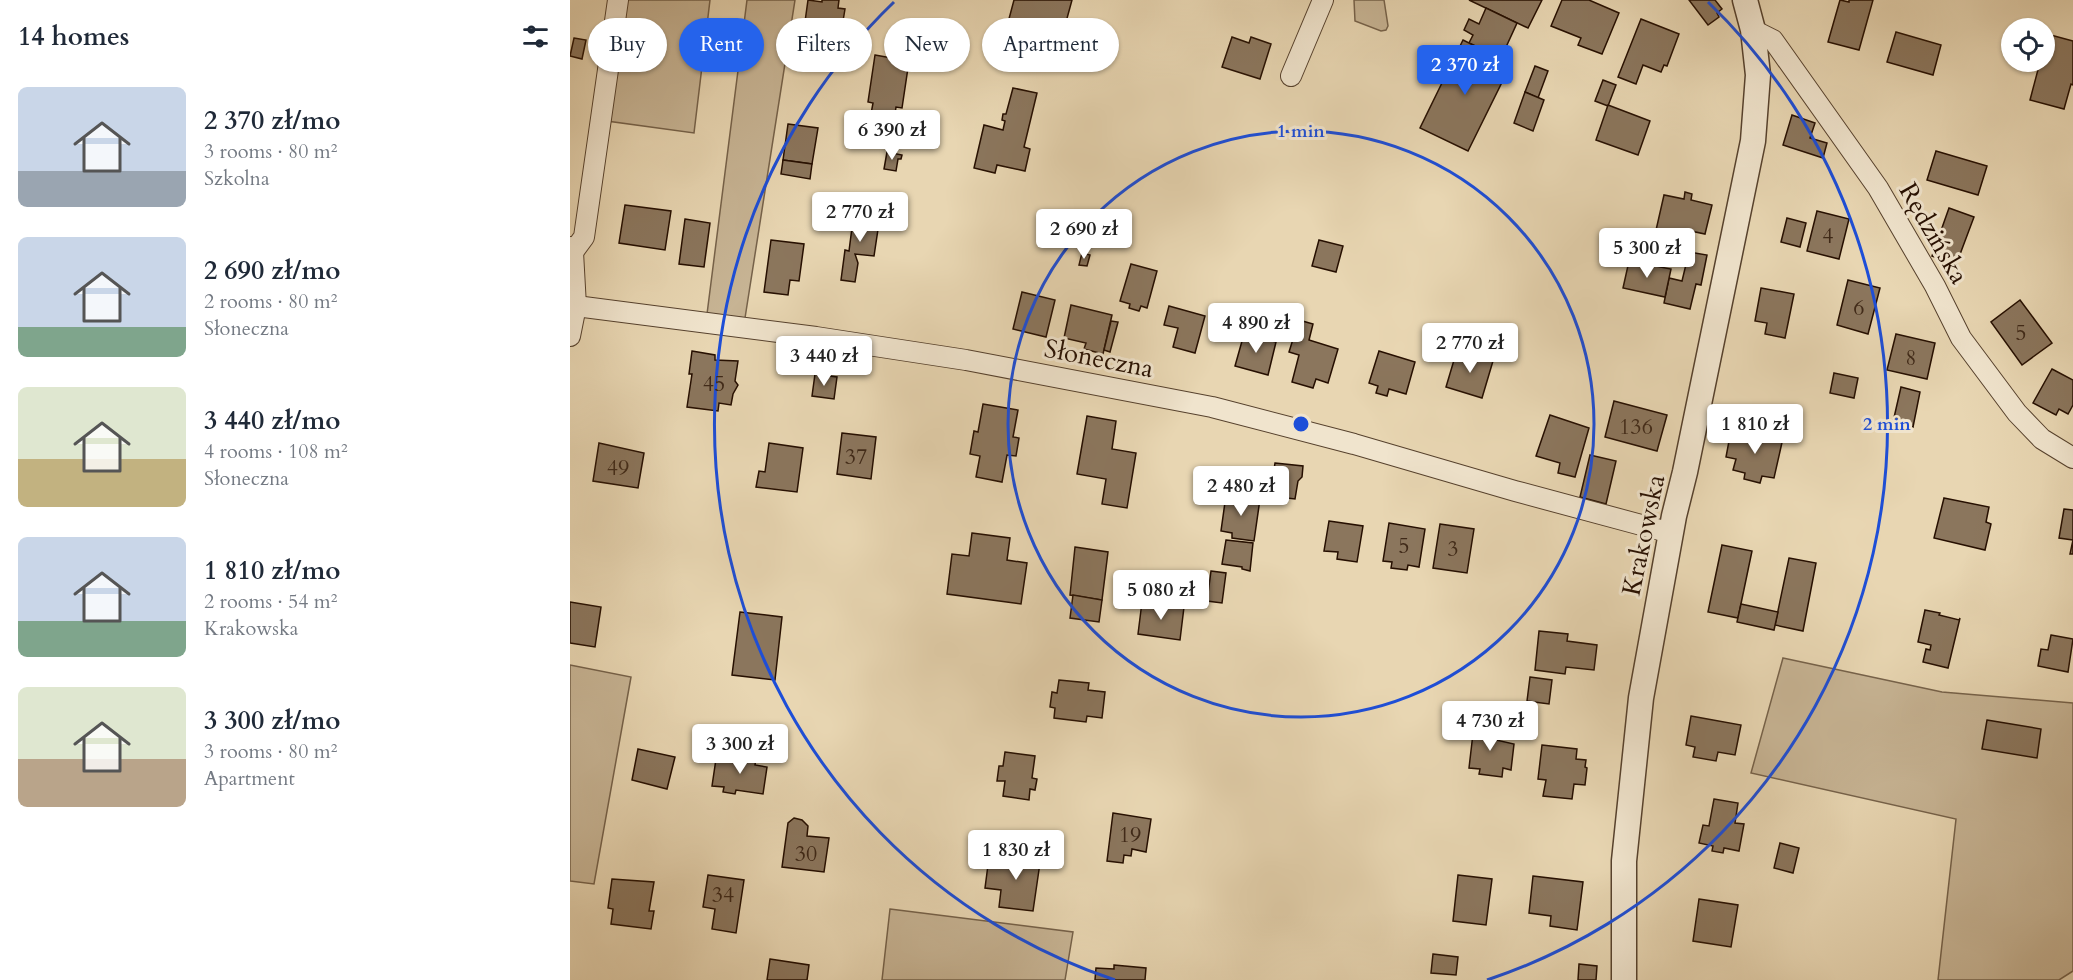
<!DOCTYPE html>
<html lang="en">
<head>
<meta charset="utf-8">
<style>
	body { margin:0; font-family:Cardo,serif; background:#f6f6f7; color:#1f2937; height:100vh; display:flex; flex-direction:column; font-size:22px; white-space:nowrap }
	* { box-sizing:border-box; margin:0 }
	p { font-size:20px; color:#747a83 }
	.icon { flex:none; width:33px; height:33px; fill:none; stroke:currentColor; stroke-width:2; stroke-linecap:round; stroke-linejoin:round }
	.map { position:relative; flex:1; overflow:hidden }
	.side { display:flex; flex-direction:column; background:#fff; width:570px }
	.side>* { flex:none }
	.guide { position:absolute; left:18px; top:18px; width:570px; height:54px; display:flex; gap:12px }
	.controls { position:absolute; left:1431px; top:18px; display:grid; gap:12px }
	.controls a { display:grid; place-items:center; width:54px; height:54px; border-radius:50%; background:#fff; box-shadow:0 2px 4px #0004; font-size:30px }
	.price { position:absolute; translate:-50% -51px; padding:0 14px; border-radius:6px; background:#fff; color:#222; font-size:20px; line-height:39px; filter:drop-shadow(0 2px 3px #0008) }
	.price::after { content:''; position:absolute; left:50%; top:36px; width:18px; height:14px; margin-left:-9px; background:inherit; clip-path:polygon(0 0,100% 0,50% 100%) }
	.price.active { background:#2563eb; color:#fff }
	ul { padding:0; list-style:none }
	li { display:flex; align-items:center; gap:18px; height:150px; padding:0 18px }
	li span { display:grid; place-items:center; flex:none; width:168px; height:120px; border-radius:9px; color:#555 }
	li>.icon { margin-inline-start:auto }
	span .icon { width:72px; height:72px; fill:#fffc; stroke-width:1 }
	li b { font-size:26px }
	h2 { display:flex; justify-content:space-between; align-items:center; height:72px; padding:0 18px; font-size:26px }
	.tag { padding:0 21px; border-radius:27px; background:#fff; box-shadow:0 2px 4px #0004; font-size:21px; line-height:54px }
	.tag.active { background:#2563eb; color:#fff }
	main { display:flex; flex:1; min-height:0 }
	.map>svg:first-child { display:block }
</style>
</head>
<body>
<main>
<section class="side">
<h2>14 homes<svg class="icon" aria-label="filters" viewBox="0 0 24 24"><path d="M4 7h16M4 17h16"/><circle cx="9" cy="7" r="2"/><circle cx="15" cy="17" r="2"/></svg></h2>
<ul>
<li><span style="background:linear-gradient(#c9d6e8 70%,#9aa5b1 0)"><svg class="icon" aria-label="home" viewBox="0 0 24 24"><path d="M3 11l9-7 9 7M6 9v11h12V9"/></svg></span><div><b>2 370 zł/mo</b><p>3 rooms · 80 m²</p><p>Szkolna</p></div></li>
<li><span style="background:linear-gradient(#c9d6e8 75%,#7fa58c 0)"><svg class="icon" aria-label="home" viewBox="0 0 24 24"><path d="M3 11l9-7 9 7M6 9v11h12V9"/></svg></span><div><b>2 690 zł/mo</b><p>2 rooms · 80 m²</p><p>Słoneczna</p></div></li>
<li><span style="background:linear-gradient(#dfe7d0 60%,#c2b280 0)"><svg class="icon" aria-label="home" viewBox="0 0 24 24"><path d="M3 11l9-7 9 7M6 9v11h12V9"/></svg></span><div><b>3 440 zł/mo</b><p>4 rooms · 108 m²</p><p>Słoneczna</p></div></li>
<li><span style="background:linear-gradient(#c9d6e8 70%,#7fa58c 0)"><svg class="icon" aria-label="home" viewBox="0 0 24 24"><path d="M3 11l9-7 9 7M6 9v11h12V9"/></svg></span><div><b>1 810 zł/mo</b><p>2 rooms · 54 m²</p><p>Krakowska</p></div></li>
<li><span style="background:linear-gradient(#dfe7d0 60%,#b9a48a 0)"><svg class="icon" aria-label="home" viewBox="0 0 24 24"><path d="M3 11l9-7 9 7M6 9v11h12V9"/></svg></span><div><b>3 300 zł/mo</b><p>3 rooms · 80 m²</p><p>Apartment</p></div></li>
</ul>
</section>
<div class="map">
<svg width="1503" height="980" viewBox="0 0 1503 980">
	<rect width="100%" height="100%" fill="#e8d6b2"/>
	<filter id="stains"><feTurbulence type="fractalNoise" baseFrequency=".00333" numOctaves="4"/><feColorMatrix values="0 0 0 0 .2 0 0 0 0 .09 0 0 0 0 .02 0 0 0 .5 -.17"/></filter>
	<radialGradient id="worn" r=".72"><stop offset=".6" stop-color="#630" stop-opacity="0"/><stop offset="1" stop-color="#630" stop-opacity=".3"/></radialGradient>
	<g fill="#c7b494" stroke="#76624a" stroke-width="1.5">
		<polygon points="56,0 140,0 124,133 37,121"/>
		<polygon points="177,0 225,0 175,318 137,314"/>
		<polygon points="784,0 814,0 818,26 816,30 811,31 785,21"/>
		<polygon points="1213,658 1372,692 1503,703 1503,971 1489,980 1368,980 1386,819 1181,773"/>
		<polygon points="0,665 61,677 24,884 0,881"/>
		<polygon points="320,909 503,932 495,980 312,980"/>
	</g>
	<g fill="#8b765d" stroke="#260f01" stroke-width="1.5">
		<polygon points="238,0 252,2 252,0 269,0 268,8 275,9 272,27 265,32 263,45 239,41 240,30 234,29"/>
		<polygon points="444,0 502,0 490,44 483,42 480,53 440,42 443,32 436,30"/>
		<polygon points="899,0 972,0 958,28"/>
		<polygon points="992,0 1019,0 1049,13 1032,54 1008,45 1011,38 981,26"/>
		<polygon points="1119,0 1145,0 1152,9 1147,13 1149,17 1138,25"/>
		<polygon points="1270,0 1279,2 1279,0 1303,0 1289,50 1258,42"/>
		<polygon points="916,8 947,23 931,58 899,43 903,35 894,30 899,19 909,24"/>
		<polygon points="1071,19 1109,34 1097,66 1094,65 1091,72 1073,65 1066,84 1048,77"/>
		<polygon points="1326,32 1371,45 1363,75 1317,62"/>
		<polygon points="1477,34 1503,41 1503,85 1501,84 1494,109 1460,100 1470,62 1474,62 1474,45"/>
		<polygon points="662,37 679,43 681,37 701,44 690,79 652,67"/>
		<polygon points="4,38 16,40 12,59 0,56"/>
		<polygon points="893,40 941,64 898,151 850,128"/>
		<polygon points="305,55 339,61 332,108 326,107 323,128 299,125 303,103 298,102"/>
		<polygon points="965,66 978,71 968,98 955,92"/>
		<polygon points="1033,80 1046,85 1038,106 1025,101"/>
		<polygon points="443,88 467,93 454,147 460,149 455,171 427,165 425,173 404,168 414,125 433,130 435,121 432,120 433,114 436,114"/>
		<polygon points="955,92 974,100 963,131 944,123"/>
		<polygon points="1038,105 1080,121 1068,155 1026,140"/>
		<polygon points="1222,115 1245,123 1240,138 1257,143 1253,158 1213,145"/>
		<polygon points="218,124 248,128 242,164 213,160"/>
		<polygon points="1366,151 1417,166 1408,195 1357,180"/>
		<polygon points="317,152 332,155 331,159 328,159 326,171 314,169"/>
		<polygon points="213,160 242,164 240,179 211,174"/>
		<polygon points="1115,192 1122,194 1121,200 1142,205 1135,234 1116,230 1115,236 1108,235 1106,244 1084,239 1094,195 1114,199"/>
		<polygon points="55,205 101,211 95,250 49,243"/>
		<polygon points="1379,208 1404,217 1386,265 1362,256"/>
		<polygon points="1247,211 1279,219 1269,259 1237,251"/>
		<polygon points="284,212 310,216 304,256 285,254 288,263 285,282 271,280 275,250 279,251"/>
		<polygon points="1217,218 1236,223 1230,247 1211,242"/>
		<polygon points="115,219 140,223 134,267 109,264"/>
		<polygon points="201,240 234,244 229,281 220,280 218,295 194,292"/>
		<polygon points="749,240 773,246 766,272 742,266"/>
		<polygon points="1119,252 1137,255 1131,285 1126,284 1120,309 1094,303 1099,278 1112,281"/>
		<polygon points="512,253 520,255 517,266 509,265"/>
		<polygon points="1059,261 1101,269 1095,297 1053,288"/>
		<polygon points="561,264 587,271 577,308 571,306 569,311 559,308 560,304 550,301"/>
		<polygon points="1278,280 1310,288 1298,334 1267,325"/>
		<polygon points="1191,288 1224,294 1215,338 1195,334 1197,323 1185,321"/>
		<polygon points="452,292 485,300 476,337 443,329"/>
		<polygon points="1450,300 1482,343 1452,365 1421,322"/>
		<polygon points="501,305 542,315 533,354 514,349 516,343 494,338"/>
		<polygon points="599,306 635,316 625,353 603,347 608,328 594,325"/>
		<polygon points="729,320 743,324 739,340 768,349 758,383 746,379 743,388 722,382 729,355 719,352"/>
		<polygon points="541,321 548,322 540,352 534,350"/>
		<polygon points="674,334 706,342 698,375 665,366"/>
		<polygon points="1326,334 1365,343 1357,379 1317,370"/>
		<polygon points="887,350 923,361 912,398 876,387"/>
		<polygon points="122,351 145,355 145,360 168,361 165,381 168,385 163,394 161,405 149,403 148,411 117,407 122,374 119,374"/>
		<polygon points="809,351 845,362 836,394 819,389 817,396 806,393 808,386 799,383"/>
		<polygon points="1482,369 1503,380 1503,405 1498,414 1489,409 1486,415 1463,403"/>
		<polygon points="1264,373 1288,378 1284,398 1260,393"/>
		<polygon points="245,374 267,377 264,399 242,396"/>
		<polygon points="1331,387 1350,392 1343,427 1323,422"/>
		<polygon points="1044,401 1097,415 1087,451 1035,437"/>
		<polygon points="413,404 448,410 443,437 449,438 446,456 437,455 432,482 406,477 410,456 400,454 404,431 408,432"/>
		<polygon points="980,415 1019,428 1005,477 988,473 990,463 966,456"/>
		<polygon points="517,416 546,421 542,449 566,453 557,508 532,504 536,479 507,474"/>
		<polygon points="1171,429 1213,438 1204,478 1192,476 1190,483 1174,479 1175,473 1163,470 1166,459 1156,457 1159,441 1168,442"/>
		<polygon points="272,433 306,437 301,479 267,474"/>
		<polygon points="29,443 74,453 68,488 23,481"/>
		<polygon points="199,443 233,448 227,492 186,487 189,471 195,472"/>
		<polygon points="1020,455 1046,461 1036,504 1010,497"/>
		<polygon points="705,463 733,466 732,477 728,481 725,499 700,496"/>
		<polygon points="656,495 690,499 684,541 662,538 662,533 651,531"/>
		<polygon points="1374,498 1419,507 1416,522 1421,524 1415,550 1364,538"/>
		<polygon points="1494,509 1503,510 1503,554 1500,554 1503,540 1489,538"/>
		<polygon points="759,521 793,526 787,562 767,559 768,552 754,551"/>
		<polygon points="819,523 855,529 849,567 838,565 837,570 821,568 822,562 813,561"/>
		<polygon points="870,524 904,529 897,573 863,568"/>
		<polygon points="402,533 440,538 437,560 457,563 451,604 377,594 382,554 399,556"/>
		<polygon points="656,540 683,543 680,571 672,569 672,567 652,564"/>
		<polygon points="1152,545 1182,551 1168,618 1138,612"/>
		<polygon points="505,547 538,552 532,600 500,595"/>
		<polygon points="1219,558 1246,563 1233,631 1205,625"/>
		<polygon points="641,571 656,573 652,603 637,601"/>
		<polygon points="503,595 532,600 529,622 500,618"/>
		<polygon points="0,602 31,607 25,647 0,643"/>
		<polygon points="572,602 614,607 610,640 568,634"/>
		<polygon points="1171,604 1208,612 1204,630 1167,622"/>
		<polygon points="1355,610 1370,613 1369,615 1389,620 1390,618 1378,668 1353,662 1356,649 1360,650 1361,645 1348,642"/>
		<polygon points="170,612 212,617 205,680 162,675"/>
		<polygon points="969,631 998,634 997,641 1027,645 1024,670 996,667 995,674 965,670"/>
		<polygon points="1481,635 1503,639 1498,672 1468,666 1471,649 1478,650"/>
		<polygon points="960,677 982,680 979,704 957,701"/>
		<polygon points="489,680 519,683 518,690 535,692 532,718 517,716 516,722 484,718 485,708 480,707 482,692 487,693"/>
		<polygon points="1121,716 1171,725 1165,755 1148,752 1146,761 1123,757 1125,747 1116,745"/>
		<polygon points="1417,720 1471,729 1467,758 1412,749"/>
		<polygon points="904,725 928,727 926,740 944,744 941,770 933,768 932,777 909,774 910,769 899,768"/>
		<polygon points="972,745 1007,749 1006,759 1016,760 1015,767 1017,768 1015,785 1004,784 1002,799 973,796 976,780 968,779"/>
		<polygon points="68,749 105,757 97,789 62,780"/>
		<polygon points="435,752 465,756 462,778 467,779 465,790 460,789 459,800 433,796 435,781 427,781 429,766 433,766"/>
		<polygon points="160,755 186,759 185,765 197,767 193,794 166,790 165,794 153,792 154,787 142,786 146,759 159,761"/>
		<polygon points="1144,799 1168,803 1165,823 1174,824 1169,851 1154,848 1153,853 1142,851 1143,846 1129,843 1133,825 1139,826"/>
		<polygon points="543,813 581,819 576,852 562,849 561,856 554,855 553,863 537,861"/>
		<polygon points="224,818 232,820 238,826 237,836 259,838 254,872 212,867 218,823"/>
		<polygon points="1210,843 1229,848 1223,873 1204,868"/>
		<polygon points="437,851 471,856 463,911 429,907 431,890 415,888 418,865 434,867"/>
		<polygon points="138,875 174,880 166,933 142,929 145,909 133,907"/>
		<polygon points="888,875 922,879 916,925 883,921"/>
		<polygon points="963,876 1013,882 1007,930 980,926 981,916 959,913"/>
		<polygon points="42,879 84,882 79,911 84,911 81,929 41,924 43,909 38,908"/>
		<polygon points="1129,899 1168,905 1161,947 1123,941"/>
		<polygon points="863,954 888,957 886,975 861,973"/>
		<polygon points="200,959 239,965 237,980 197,980"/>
		<polygon points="1009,964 1027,966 1026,980 1008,980"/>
		<polygon points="544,965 576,968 575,980 525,980 526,968 544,969"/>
	</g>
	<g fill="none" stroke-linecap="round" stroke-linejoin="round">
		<defs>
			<g id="minor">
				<polyline points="1183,30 1203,40 1308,188 1365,286 1391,338 1447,413 1472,439 1503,458"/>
				<polyline points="721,76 753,0"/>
				<polyline points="0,247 3,252 6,306 0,336"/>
				<polyline points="3,252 14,237 48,0"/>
				<polyline points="6,306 246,337 396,360 642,407 784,444 945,491 1101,533"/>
			</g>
			<polyline id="tertiary" points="1054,980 1054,861 1071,698 1104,516 1115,472 1183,141 1188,75 1183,30 1175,0"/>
		</defs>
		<use href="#minor" stroke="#56412d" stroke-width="22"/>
		<use href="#tertiary" stroke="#56412d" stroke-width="27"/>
		<use href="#minor" stroke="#f0e4cd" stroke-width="20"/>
		<use href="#tertiary" stroke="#f0e4cd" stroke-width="24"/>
	</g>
	<g fill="none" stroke="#1d4ed8" stroke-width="3">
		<circle cx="731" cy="424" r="293"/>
		<path d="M545 980A586 586 0 0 1 324 2M1138 2A586 586 0 0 1 917 980"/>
	</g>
	<g text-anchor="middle" stroke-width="6" stroke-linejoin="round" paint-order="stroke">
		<g font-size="22" fill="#3f2918">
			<text x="1258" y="243">4</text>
			<text x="1289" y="315">6</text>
			<text x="1451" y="340">5</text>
			<text x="1341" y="365">8</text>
			<text x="144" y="391">45</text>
			<text x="1066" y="434">136</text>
			<text x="286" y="464">37</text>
			<text x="48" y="475">49</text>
			<text x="834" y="553">5</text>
			<text x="883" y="556">3</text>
			<text x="560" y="842">19</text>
			<text x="236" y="861">30</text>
			<text x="153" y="902">34</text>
		</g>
		<g font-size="26" fill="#260f01" stroke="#f0e4cd">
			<text transform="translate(1364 233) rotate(60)" y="9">Rędzińska</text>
			<text transform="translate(529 358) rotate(11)" y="9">Słoneczna</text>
			<text transform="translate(1073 535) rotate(-78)" y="9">Krakowska</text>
		</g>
	</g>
	<circle cx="731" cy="424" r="9" fill="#1d4ed8" stroke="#f0e4cd" stroke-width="3"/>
	<g font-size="18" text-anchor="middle" font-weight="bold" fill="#1d4ed8" stroke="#f0e4cd" stroke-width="6" stroke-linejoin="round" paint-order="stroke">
		<text x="731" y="137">1 min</text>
		<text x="1317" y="430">2 min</text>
	</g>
	<rect width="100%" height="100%" filter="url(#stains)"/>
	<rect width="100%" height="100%" fill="url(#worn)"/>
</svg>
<div class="controls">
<a><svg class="icon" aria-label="locate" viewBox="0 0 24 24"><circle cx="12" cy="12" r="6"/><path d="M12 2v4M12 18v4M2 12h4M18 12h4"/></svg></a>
</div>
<b class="price active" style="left:895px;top:96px">2 370 zł</b>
<b class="price" style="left:322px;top:161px">6 390 zł</b>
<b class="price" style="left:290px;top:243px">2 770 zł</b>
<b class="price" style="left:514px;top:260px">2 690 zł</b>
<b class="price" style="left:1077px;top:279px">5 300 zł</b>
<b class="price" style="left:686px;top:354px">4 890 zł</b>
<b class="price" style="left:900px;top:374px">2 770 zł</b>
<b class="price" style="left:254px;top:387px">3 440 zł</b>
<b class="price" style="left:1185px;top:455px">1 810 zł</b>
<b class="price" style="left:671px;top:517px">2 480 zł</b>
<b class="price" style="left:591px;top:621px">5 080 zł</b>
<b class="price" style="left:920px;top:752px">4 730 zł</b>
<b class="price" style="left:170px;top:775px">3 300 zł</b>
<b class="price" style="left:446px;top:881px">1 830 zł</b>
<div class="guide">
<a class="tag">Buy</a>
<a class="tag active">Rent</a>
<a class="tag">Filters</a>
<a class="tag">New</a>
<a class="tag">Apartment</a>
</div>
</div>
</main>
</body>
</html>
